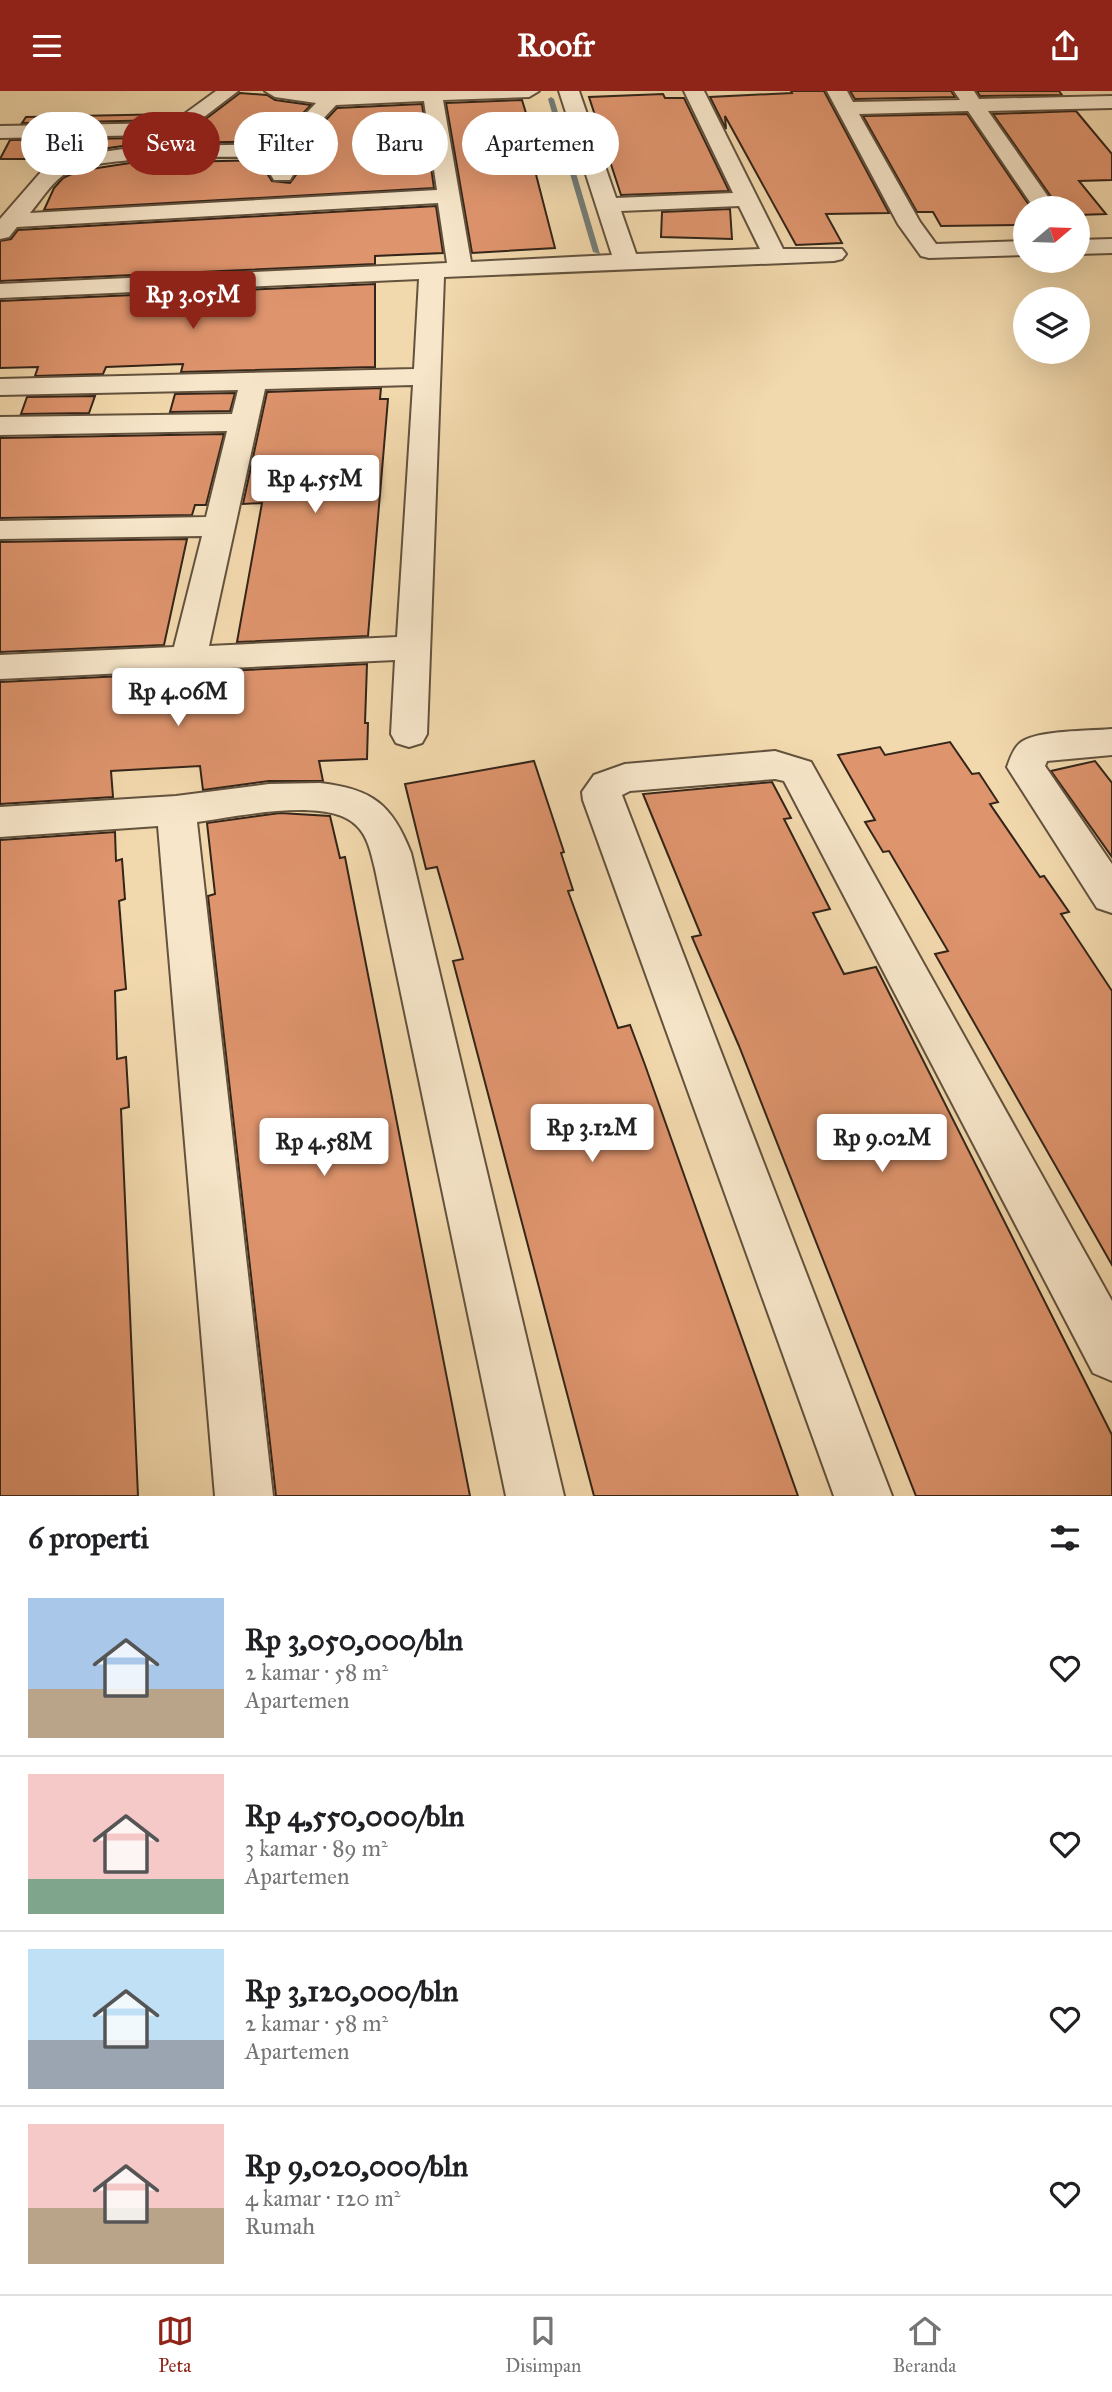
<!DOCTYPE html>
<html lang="id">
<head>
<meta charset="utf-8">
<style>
	body { margin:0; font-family:"IM FELL Great Primer",serif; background:#f2f2f2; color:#202124; height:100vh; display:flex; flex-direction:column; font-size:26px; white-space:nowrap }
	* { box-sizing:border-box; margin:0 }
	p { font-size:23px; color:#757577 }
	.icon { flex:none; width:38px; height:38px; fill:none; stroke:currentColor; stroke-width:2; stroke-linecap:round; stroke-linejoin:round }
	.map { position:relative; height:1405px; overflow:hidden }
	.sheet { display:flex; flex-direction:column; background:#fff; flex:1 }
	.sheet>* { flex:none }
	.banner { position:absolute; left:21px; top:21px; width:700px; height:63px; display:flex; gap:14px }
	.needle { width:46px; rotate:71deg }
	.tools { position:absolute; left:1013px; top:105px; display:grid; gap:14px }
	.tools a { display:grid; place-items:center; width:77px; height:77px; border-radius:50%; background:#fff; box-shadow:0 7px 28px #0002; font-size:35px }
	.price { position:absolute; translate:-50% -60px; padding:0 16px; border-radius:7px; background:#fff; color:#222; font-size:23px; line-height:46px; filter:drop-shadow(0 2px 4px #0008) }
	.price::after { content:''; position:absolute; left:50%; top:42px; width:21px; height:16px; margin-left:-10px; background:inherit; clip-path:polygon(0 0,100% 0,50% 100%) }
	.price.current { background:#8f2418; color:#fff }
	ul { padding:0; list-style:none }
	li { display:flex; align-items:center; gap:21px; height:175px; padding:0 28px }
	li+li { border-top:2px solid #e0e0e0 }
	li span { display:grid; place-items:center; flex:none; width:196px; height:140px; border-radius:0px; color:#555 }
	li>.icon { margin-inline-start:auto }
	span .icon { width:84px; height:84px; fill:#fffc; stroke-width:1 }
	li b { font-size:30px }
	h2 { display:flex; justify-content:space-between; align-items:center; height:84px; padding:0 28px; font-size:30px }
	.pill { padding:0 24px; border-radius:32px; background:#fff; box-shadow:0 7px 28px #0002; font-size:24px; line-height:63px }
	.pill.current { background:#8f2418; color:#fff }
	header { display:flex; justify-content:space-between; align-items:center; height:91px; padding:0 28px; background:#8f2418; color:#fff; font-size:32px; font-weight:700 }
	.menu { display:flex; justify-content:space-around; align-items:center; height:98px; border-top:2px solid #e0e0e0; background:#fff; font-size:19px; color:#757577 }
	.menu a { display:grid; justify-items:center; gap:4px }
	.menu .current { color:#8f2418 }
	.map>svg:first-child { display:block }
</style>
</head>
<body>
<header><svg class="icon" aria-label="menu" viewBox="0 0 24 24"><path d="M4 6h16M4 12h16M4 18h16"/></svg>Roofr<svg class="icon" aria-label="share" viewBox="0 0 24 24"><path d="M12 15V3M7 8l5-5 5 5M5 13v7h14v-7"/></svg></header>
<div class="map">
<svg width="1112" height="1405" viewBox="0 0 1112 1405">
	<rect width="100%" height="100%" fill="#f2d9ad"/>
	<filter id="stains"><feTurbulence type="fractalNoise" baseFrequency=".00286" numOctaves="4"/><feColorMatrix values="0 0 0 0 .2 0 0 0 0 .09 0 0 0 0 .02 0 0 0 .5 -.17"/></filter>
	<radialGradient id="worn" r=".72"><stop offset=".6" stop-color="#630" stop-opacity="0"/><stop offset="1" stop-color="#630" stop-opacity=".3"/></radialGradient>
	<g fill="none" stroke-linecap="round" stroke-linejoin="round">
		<polygon fill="#747d77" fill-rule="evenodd" points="551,6 554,8 600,163 593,161 548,8"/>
	</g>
	<g fill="#de946d" stroke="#332519" stroke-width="2">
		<polygon points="791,0 824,0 889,122 826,123 842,152 796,154 725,25 726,38 710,6 792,2"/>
		<polygon points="850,0 951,0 955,6 855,8"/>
		<polygon points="977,0 1059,0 1062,4 980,5"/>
		<polygon points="240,2 267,4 275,9 311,14 276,50 174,52"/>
		<polygon points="663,3 665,7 684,7 729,100 621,104 589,6"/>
		<polygon points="522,9 529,32 525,32 527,41 525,41 555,157 472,162 446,12"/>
		<polygon points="422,13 434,97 44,119 54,97 63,87 78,80 130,72 269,69 268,84 272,90 290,92 296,84 296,61 337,17"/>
		<polygon points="1076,20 1112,63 1112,89 1079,90 1106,123 1078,124 1078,117 1059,117 993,23"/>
		<polygon points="174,23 180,23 171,29 22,32 26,26"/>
		<polygon points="967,23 1031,117 1026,117 1026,134 941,135 933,121 917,121 863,25"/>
		<polygon points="146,47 137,53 80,61 58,68 0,68 10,49"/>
		<polygon points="436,115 443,162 375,165 375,173 0,190 0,150 11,148 18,139"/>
		<polygon points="730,118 732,148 661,146 662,121"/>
		<polygon points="375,193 375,276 181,281 183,273 106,276 103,283 35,285 38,276 0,277 0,210"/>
		<polygon points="381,297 380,308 388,308 368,545 237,551 262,412 243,413 267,301"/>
		<polygon points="235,302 230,320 170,321 175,303"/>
		<polygon points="95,305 89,322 21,323 27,306"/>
		<polygon points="224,343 206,414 195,414 192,424 0,427 0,347"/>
		<polygon points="187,448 164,554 0,561 0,451"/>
		<polygon points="367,573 365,632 368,632 367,668 319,670 323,690 269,690 203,699 200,675 111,680 113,706 0,713 0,591"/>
		<polygon points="950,651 972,683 979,682 998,711 990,713 1040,786 1044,785 1069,821 1061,823 1112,900 1112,1174 935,863 948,860 889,760 883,761 865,731 875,729 838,664 880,656 885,664"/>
		<polygon points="534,670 564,761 561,762 573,799 568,800 618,937 630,934 645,974 798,1405 594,1405 453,870 463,868 437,776 426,778 405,693"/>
		<polygon points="1095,670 1112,692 1112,766 1051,680"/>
		<polygon points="772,691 791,727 784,728 830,818 813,822 844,883 876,876 1112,1344 1112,1405 916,1405 739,955 692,846 701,844 643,703"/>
		<polygon points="280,722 330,725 340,767 345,766 470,1405 276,1405 208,805 215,803 207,732"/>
		<polygon points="115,741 116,770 122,768 125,808 119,810 126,898 115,900 117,968 126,966 129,1016 121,1018 138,1405 0,1405 0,749"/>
	</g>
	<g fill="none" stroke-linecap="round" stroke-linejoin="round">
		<defs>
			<g id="street">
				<path d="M216,0h22l-72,55 111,-2 39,-41 -41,-6 -10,-6h274l-10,6 -86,3 28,162 141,-7 -53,-164h20l37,107 117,-5 -49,-102h20l79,158h59l4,5 -4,5 -8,2 -390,16 -17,457 -5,9 -13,4 -13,-4 -5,-9 4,-74 -395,19v-24l174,-8 28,-111 -202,3v-18l206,-4 21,-86 -227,4v-18l232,-3 6,-24 -238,5v-16l414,-10 5,-90 -419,19v-14l447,-21 -9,-60 -421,24 -8,10 -9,2v-20l47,-54 33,-10 58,-8 17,-12 -155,3v-12l172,-3zM424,10l13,89 -407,23c10,-12 20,-28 32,-37 26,-22 171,-19 210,-19l-1,18 3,5h16l3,-5v-24l43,-46zM739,115l21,43 -124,5 -15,-43zM413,294l-16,252 -188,9 56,-257z"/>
				<polygon points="827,0 847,0 853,11 960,9 954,0 974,0 979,8 1112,5 1112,17 988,20 1056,117 1034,117 968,20 859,23 920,131 936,153 1026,150 1026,164 929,167 921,165 898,133"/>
				<polygon points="1112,148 1112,162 1078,163 1078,149"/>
				<path d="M1112,638v26l-65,6 -2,5 67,98v49l-15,-5 -90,-141c3,-8 6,-18 13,-24 15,-13 71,-12 92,-14z"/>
				<polygon points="775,660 811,671 1112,1210 1112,1290 1093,1282 784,690 775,688 630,700 622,704 892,1405 834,1405 583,709 582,701 594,684 625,673"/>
				<path d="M320,692c52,6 72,21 91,70l153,643h-58l-131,-627c-4,-16 -7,-33 -19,-44 -29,-29 -121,-8 -159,-3l76,674h-58l-57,-670 -158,11v-30l176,-11 93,-12z"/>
			</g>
		</defs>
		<use href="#street" stroke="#63523e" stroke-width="4"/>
		<use href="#street" fill="#f7e6ca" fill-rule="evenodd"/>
	</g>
	<rect width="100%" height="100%" filter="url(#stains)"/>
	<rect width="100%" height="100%" fill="url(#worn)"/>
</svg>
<div class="tools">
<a><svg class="needle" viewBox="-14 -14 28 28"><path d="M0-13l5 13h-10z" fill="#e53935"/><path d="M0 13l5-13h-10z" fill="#757577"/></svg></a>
<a><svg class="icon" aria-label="layers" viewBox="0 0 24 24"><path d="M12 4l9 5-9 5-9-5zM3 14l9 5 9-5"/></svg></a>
</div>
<b class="price current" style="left:193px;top:240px">Rp 3.05M</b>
<b class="price" style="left:315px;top:424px">Rp 4.55M</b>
<b class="price" style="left:178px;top:637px">Rp 4.06M</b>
<b class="price" style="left:592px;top:1073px">Rp 3.12M</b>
<b class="price" style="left:882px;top:1083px">Rp 9.02M</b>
<b class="price" style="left:324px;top:1087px">Rp 4.58M</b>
<div class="banner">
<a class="pill">Beli</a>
<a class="pill current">Sewa</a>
<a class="pill">Filter</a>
<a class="pill">Baru</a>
<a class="pill">Apartemen</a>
</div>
</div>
<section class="sheet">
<h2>6 properti<svg class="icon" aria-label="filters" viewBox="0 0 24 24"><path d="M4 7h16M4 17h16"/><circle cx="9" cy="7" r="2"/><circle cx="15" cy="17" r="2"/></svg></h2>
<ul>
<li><span style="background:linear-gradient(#a9c7e8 65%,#b9a48a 0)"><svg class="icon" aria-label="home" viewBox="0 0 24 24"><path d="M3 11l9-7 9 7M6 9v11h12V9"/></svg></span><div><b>Rp 3,050,000/bln</b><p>2 kamar · 58 m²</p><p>Apartemen</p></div><svg class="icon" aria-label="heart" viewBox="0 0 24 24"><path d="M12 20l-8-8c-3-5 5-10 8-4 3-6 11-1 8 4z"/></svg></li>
<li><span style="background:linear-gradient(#f6c9c9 75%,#7fa58c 0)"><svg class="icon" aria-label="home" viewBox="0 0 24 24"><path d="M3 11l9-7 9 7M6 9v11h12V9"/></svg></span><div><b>Rp 4,550,000/bln</b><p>3 kamar · 89 m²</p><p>Apartemen</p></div><svg class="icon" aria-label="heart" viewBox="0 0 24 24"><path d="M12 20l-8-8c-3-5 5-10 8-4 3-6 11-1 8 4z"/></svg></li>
<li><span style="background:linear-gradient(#bfe0f5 65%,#9aa5b1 0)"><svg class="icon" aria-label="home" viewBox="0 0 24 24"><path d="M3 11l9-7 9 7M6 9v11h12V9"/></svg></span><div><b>Rp 3,120,000/bln</b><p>2 kamar · 58 m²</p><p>Apartemen</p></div><svg class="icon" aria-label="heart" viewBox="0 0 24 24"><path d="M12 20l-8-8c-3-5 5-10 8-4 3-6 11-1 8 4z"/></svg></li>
<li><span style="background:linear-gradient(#f6c9c9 60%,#b9a48a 0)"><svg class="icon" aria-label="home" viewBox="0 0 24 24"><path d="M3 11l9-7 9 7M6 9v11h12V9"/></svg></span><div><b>Rp 9,020,000/bln</b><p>4 kamar · 120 m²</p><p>Rumah</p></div><svg class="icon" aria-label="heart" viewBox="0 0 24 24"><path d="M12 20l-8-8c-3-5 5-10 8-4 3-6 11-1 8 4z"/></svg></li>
</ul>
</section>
<nav class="menu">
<a class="current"><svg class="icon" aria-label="map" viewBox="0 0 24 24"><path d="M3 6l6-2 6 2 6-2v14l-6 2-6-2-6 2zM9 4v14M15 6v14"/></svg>Peta</a>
<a><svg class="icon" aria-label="saved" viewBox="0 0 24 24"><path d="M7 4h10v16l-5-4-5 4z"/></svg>Disimpan</a>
<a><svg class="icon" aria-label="home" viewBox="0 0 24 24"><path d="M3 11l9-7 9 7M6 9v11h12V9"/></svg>Beranda</a>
</nav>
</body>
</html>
